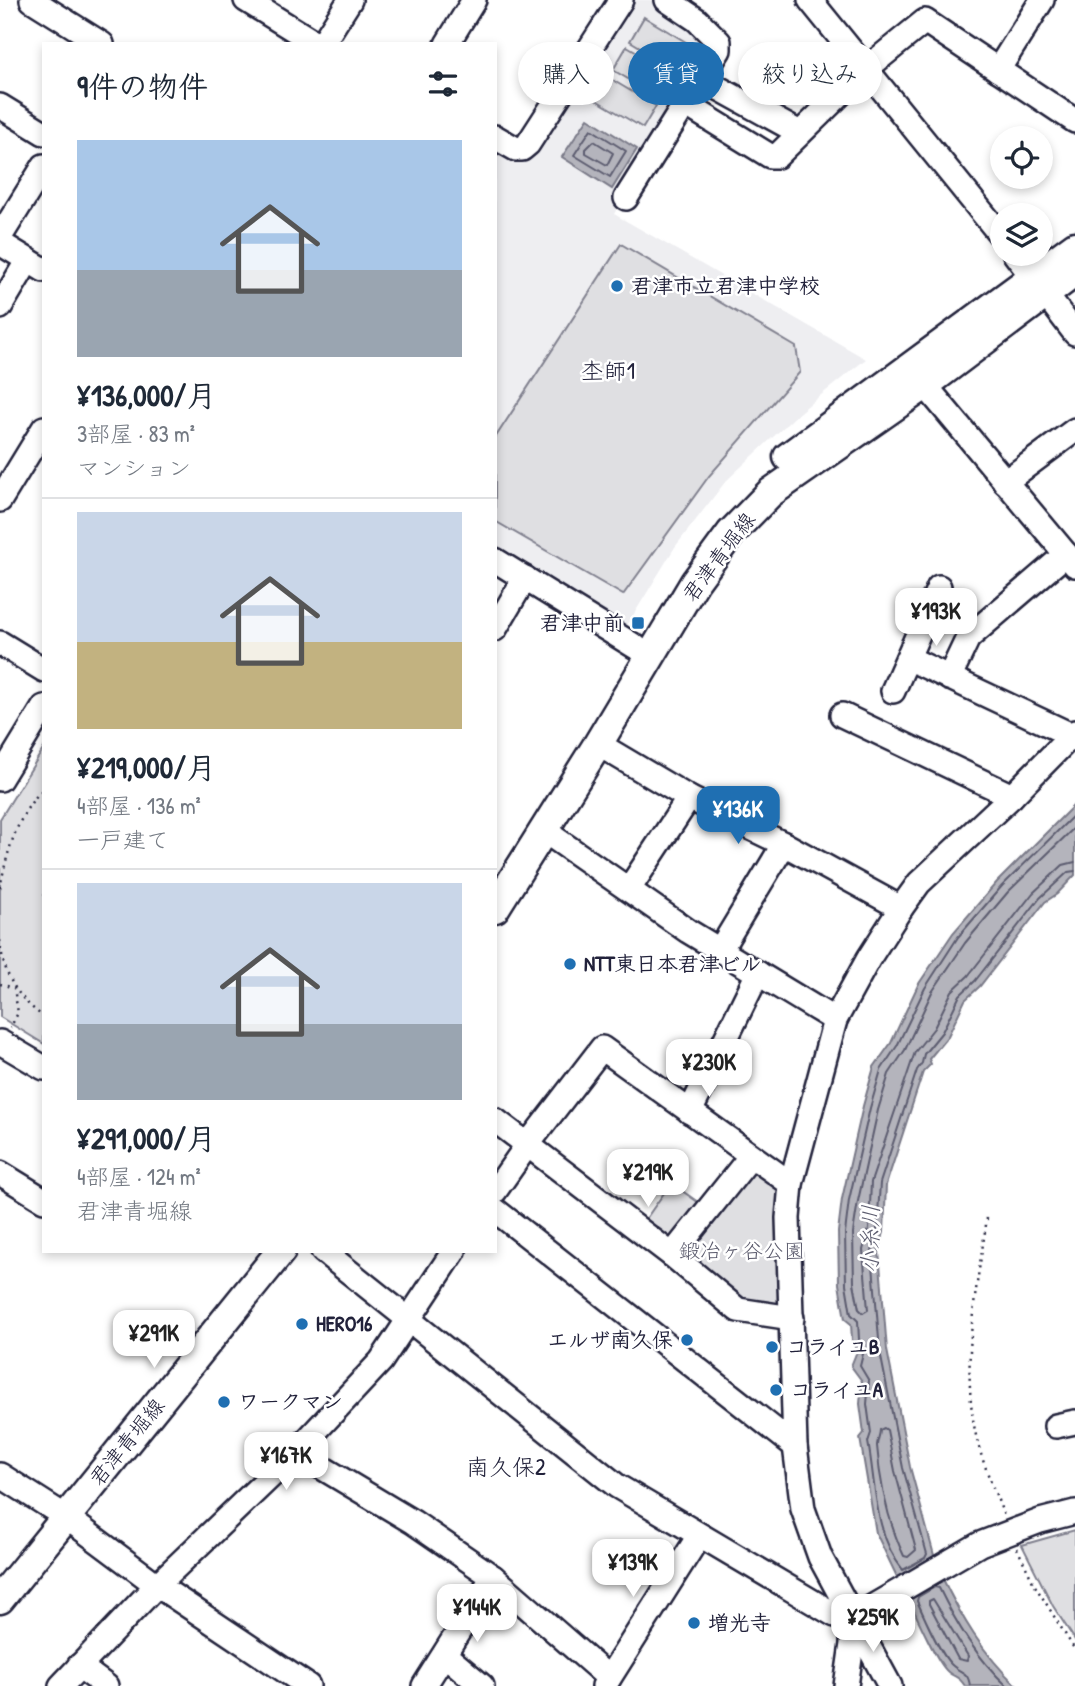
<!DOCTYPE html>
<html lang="ja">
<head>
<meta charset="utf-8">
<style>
	body { margin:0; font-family:"Patrick Hand","Klee One",sans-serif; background:#f6f6f7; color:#1f2937; height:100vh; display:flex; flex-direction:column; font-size:26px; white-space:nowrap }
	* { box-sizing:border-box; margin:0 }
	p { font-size:23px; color:#747a83 }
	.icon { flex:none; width:38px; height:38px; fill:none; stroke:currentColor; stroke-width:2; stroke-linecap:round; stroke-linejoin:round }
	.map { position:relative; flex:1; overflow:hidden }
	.side { position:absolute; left:42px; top:42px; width:455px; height:1211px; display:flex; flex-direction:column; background:#fff; border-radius:0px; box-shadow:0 4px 10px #0003 }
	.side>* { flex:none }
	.banner { position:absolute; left:518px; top:42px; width:452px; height:63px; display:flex; gap:14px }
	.controls { position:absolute; left:990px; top:126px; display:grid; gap:14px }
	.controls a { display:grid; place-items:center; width:63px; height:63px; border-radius:50%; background:#fff; box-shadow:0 4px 10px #0003; font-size:35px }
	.price { position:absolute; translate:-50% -60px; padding:0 16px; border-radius:14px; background:#fff; color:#222; font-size:23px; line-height:46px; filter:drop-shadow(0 2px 4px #0008) }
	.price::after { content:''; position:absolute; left:50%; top:42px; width:21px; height:16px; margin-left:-10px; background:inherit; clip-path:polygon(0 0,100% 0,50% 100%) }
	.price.on { background:#1f6fb2; color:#fff }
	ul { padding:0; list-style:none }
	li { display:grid; align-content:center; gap:14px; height:371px; padding:0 35px }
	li+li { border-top:2px solid #e0e1e3 }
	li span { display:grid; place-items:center; height:217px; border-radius:0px; color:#555 }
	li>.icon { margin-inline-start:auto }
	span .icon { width:126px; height:126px; fill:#fffc; stroke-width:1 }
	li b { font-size:30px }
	h2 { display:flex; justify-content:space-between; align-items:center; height:84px; padding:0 35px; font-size:30px }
	.pill { padding:0 24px; border-radius:32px; background:#fff; box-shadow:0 4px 10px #0003; font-size:24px; line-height:63px }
	.pill.on { background:#1f6fb2; color:#fff }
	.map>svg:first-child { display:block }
</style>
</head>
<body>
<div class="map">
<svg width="1075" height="1686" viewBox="0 0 1075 1686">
	<rect width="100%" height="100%" fill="#fff"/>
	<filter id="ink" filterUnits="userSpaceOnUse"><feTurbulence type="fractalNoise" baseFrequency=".0143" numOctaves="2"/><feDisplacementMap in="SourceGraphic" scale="14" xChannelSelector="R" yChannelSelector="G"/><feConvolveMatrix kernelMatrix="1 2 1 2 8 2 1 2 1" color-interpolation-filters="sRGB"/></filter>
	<g filter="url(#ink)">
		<polygon fill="#eeeef1" points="632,0 651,0 709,46 614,214 866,359 801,411 726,481 675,547 626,627 495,548 495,145 525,161"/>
		<g fill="#dfdfe2" stroke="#80808e" stroke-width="2">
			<polygon points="644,17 691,45 677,69 630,41"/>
			<polygon points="627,46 673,73 658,97 613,70"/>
			<polygon points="609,78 656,106 643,128 596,100"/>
			<polygon points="621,244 796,347 800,372 709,476 623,595 495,521 495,438"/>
			<polygon points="44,748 44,1044 0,1017 0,819"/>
			<polygon points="754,1166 781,1184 787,1306 744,1306 686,1255"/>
			<polygon points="671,1183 702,1205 668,1242 643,1223"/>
			<polygon points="1075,1530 1075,1640 1053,1606 1022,1545"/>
		</g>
		<g fill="#b4b4bc" stroke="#7a7a88" stroke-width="2">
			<polygon points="588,118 637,149 612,189 562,157"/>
			<polygon points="1075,804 1075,875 1057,894 1045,902 980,986 965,1000 948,1036 929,1059 931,1064 923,1072 886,1185 884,1232 879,1251 887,1350 910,1467 935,1559 899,1581 876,1533 860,1438 864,1433 860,1404 862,1381 851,1366 857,1351 852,1340 851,1324 845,1319 839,1284 838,1232 842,1199 863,1106 874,1067 891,1043 918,985 953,933 997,882"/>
			<path d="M941,1575c20,42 42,79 76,111h-52c-8,-12 -9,-7 -17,-14 -12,-10 -33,-60 -41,-76z"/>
		</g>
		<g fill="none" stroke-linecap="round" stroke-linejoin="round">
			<g stroke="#5c5c6f" stroke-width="2">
				<polygon points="591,129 626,151 610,177 574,155"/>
				<polygon points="594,141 613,153 607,165 586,153 586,149"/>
				<path d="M1075,814l-73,72 -44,51 -33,51 -28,58 -16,24 -11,38 -21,92 -4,33 1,51 5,30 7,7 1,18 5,11 -4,16 9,15 -2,23 4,29 -3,9c8,42 6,93 35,128l22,-12 2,-4 -24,-86 -23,-116 -8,-100 5,-22 3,-47 37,-113 5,-7 2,-9 18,-22 18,-37 15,-14 65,-83 28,-26 7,-1"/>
				<polyline points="1075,827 1008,892 965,943 932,992 905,1050 889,1074 878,1110 858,1201 853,1233 854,1283 859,1309 863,1313 868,1310 863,1250 869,1229 871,1182 915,1052 934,1028 952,991 968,976 1033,893 1063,865 1075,862"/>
				<path d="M884,1428l3,2 8,41 21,79 -8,7 -4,-1c-16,-34 -24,-72 -27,-110 0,-5 3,-11 3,-16z"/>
				<polygon points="933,1599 968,1656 967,1661 958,1659 929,1604 929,1601"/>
				<path d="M970,1686c-2,-15 -8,-12 -17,-20 -12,-9 -29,-50 -36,-65l1,-4 17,-10 4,1c18,37 38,70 68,98"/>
			</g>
			<defs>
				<g id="minor">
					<polyline points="32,0 102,44"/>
					<polyline points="246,0 317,44"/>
					<polyline points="810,0 1003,238"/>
					<polyline points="322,44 350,0"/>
					<polyline points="447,44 474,0"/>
					<polyline points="998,70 1042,0"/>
					<polyline points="702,79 800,133"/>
					<polyline points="687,105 770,156 777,156 866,69 925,21 1075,121"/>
					<polyline points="0,106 44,133"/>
					<polyline points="495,137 516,149 522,149 528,144 621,0"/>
					<polyline points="626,198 719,50 719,42 697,20 667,0"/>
					<polyline points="0,237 44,166"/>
					<polyline points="0,243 44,270"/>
					<polyline points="1015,254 1075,333"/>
					<polyline points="0,307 28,260"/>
					<polyline points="925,385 1075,565"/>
					<polyline points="1005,482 1075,430"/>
					<polyline points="0,500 44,428"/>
					<polyline points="495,560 636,647"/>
					<polyline points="495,629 525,578"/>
					<polyline points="0,643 44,670"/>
					<polyline points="908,658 1071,735"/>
					<polyline points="949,678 968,638 1066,554"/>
					<polyline points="893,691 939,587"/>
					<polyline points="842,715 1012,796"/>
					<polyline points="598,744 689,798 784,844 901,908"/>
					<polyline points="0,779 44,707"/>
					<polyline points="543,830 688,931 835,1020"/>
					<polyline points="629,889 689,798"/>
					<polyline points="720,950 784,844"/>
					<polyline points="0,1042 44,1068"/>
					<polyline points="690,1112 758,973"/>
					<polyline points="495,1120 672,1255 738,1310 792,1318"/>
					<polyline points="0,1173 44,1200"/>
					<polyline points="495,1191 528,1144 602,1048 791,1184"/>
					<polyline points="495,1210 795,1446"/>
					<polyline points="323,1251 617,1486 835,1615 853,1618 980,1544 1040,1521 1075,1512"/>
					<polyline points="672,1255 751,1156"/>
					<polyline points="1056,1426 1075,1422"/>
					<polyline points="296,1452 413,1522 493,1577 609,1678"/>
					<polyline points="0,1475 66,1517 157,1585 308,1686"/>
					<polyline points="445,1655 482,1686"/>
					<polyline points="79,1666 106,1686"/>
					<polyline points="61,1686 157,1585 296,1452 381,1361 454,1251"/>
					<polyline points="424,1686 493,1577"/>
					<polyline points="604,1686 699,1536"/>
					<polyline points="846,1686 852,1644 853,1618"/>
					<polyline points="890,1686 820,1557 803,1509 795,1446 788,1218 791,1184 835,1020 869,958 901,908 919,883 1012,796 1075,732"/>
				</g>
				<g id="major">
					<polyline points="788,457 1075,246"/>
					<polyline points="495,908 598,744 695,582 731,533 770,493 925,385 1075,272"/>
					<polyline points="0,1599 281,1251"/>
				</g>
			</defs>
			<use href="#minor" stroke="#22223b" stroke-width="28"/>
			<use href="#major" stroke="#22223b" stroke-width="33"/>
			<g stroke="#22223b" stroke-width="2.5" stroke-dasharray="2 5" stroke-linecap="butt">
				<path d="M0,888c7,-35 17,-74 44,-100"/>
				<path d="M0,940c3,34 16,57 44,77"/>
				<polyline points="0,984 14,988 18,1013 10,1028"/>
				<path d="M987,1218c-10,68 -25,137 -13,207 5,31 19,61 30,91"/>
				<polyline points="1017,1548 1034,1584 1075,1650"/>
			</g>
			<use href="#minor" stroke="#fff" stroke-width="23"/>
			<use href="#major" stroke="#fff" stroke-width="28"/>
		</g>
	</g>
	<g fill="#1f6fb2" stroke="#fff" stroke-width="2.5">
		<circle cx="617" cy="286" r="7"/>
		<rect x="631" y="616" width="14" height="14" rx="3.5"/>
		<circle cx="570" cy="964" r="7"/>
		<circle cx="302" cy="1324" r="7"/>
		<circle cx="687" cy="1340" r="7"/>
		<circle cx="772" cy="1347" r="7"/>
		<circle cx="776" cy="1390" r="7"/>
		<circle cx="224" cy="1402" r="7"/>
		<circle cx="694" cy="1623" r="7"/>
	</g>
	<g text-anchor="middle" stroke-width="5" stroke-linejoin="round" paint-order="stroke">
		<g font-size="21" font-weight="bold" fill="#22223b" stroke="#fff" text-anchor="start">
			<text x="631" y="293">君津市立君津中学校</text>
			<text x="624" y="630" text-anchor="end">君津中前</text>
			<text x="584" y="971">NTT東日本君津ビル</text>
			<text x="316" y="1331">HERO16</text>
			<text x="673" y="1347" text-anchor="end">エルザ南久保</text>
			<text x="786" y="1354">コライユB</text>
			<text x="790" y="1397">コライユA</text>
			<text x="238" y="1409">ワークマン</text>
			<text x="708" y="1630">増光寺</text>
		</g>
		<g font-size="21" fill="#22223b" stroke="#fff">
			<text transform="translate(719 557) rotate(-53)" y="7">君津青堀線</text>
			<text transform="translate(127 1442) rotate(-51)" y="7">君津青堀線</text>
		</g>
		<g font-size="21" fill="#5b5b6d" stroke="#fff">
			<text x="742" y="1258">鍛冶ヶ谷公園</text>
		</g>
		<g font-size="23" fill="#22223b" stroke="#fff">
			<text x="608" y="379">杢師1</text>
			<text x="506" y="1475">南久保2</text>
		</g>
		<g font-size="23" font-style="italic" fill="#5c5c6f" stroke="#fff">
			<text transform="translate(870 1239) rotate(-89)" y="8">小糸川</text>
		</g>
	</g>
</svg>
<div class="controls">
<a><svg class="icon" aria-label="locate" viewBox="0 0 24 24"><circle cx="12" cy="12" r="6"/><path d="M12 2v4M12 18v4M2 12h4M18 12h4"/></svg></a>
<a><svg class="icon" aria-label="layers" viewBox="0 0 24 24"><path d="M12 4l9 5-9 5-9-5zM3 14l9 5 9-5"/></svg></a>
</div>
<b class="price" style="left:936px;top:648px">¥193K</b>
<b class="price on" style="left:738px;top:846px">¥136K</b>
<b class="price" style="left:709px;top:1099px">¥230K</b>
<b class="price" style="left:648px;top:1209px">¥219K</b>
<b class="price" style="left:154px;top:1370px">¥291K</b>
<b class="price" style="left:286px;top:1492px">¥167K</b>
<b class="price" style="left:633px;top:1599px">¥139K</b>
<b class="price" style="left:477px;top:1644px">¥144K</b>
<b class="price" style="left:873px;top:1654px">¥259K</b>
<div class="banner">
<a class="pill">購入</a>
<a class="pill on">賃貸</a>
<a class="pill">絞り込み</a>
</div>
<section class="side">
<h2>9件の物件<svg class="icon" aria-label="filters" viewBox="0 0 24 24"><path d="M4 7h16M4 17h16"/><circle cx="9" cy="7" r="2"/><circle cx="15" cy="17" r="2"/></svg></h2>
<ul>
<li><span style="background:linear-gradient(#a9c7e8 60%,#9aa5b1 0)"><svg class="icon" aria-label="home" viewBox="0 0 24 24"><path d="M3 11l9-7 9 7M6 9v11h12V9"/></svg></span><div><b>¥136,000/月</b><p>3部屋 · 83 m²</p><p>マンション</p></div></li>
<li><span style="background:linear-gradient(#c9d6e8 60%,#c2b280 0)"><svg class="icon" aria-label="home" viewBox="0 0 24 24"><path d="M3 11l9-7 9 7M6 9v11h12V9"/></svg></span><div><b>¥219,000/月</b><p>4部屋 · 136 m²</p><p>一戸建て</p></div></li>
<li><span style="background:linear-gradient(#c9d6e8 65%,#9aa5b1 0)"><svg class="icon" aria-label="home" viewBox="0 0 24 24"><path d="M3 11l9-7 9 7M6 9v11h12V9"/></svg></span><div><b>¥291,000/月</b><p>4部屋 · 124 m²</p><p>君津青堀線</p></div></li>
</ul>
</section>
</div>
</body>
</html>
